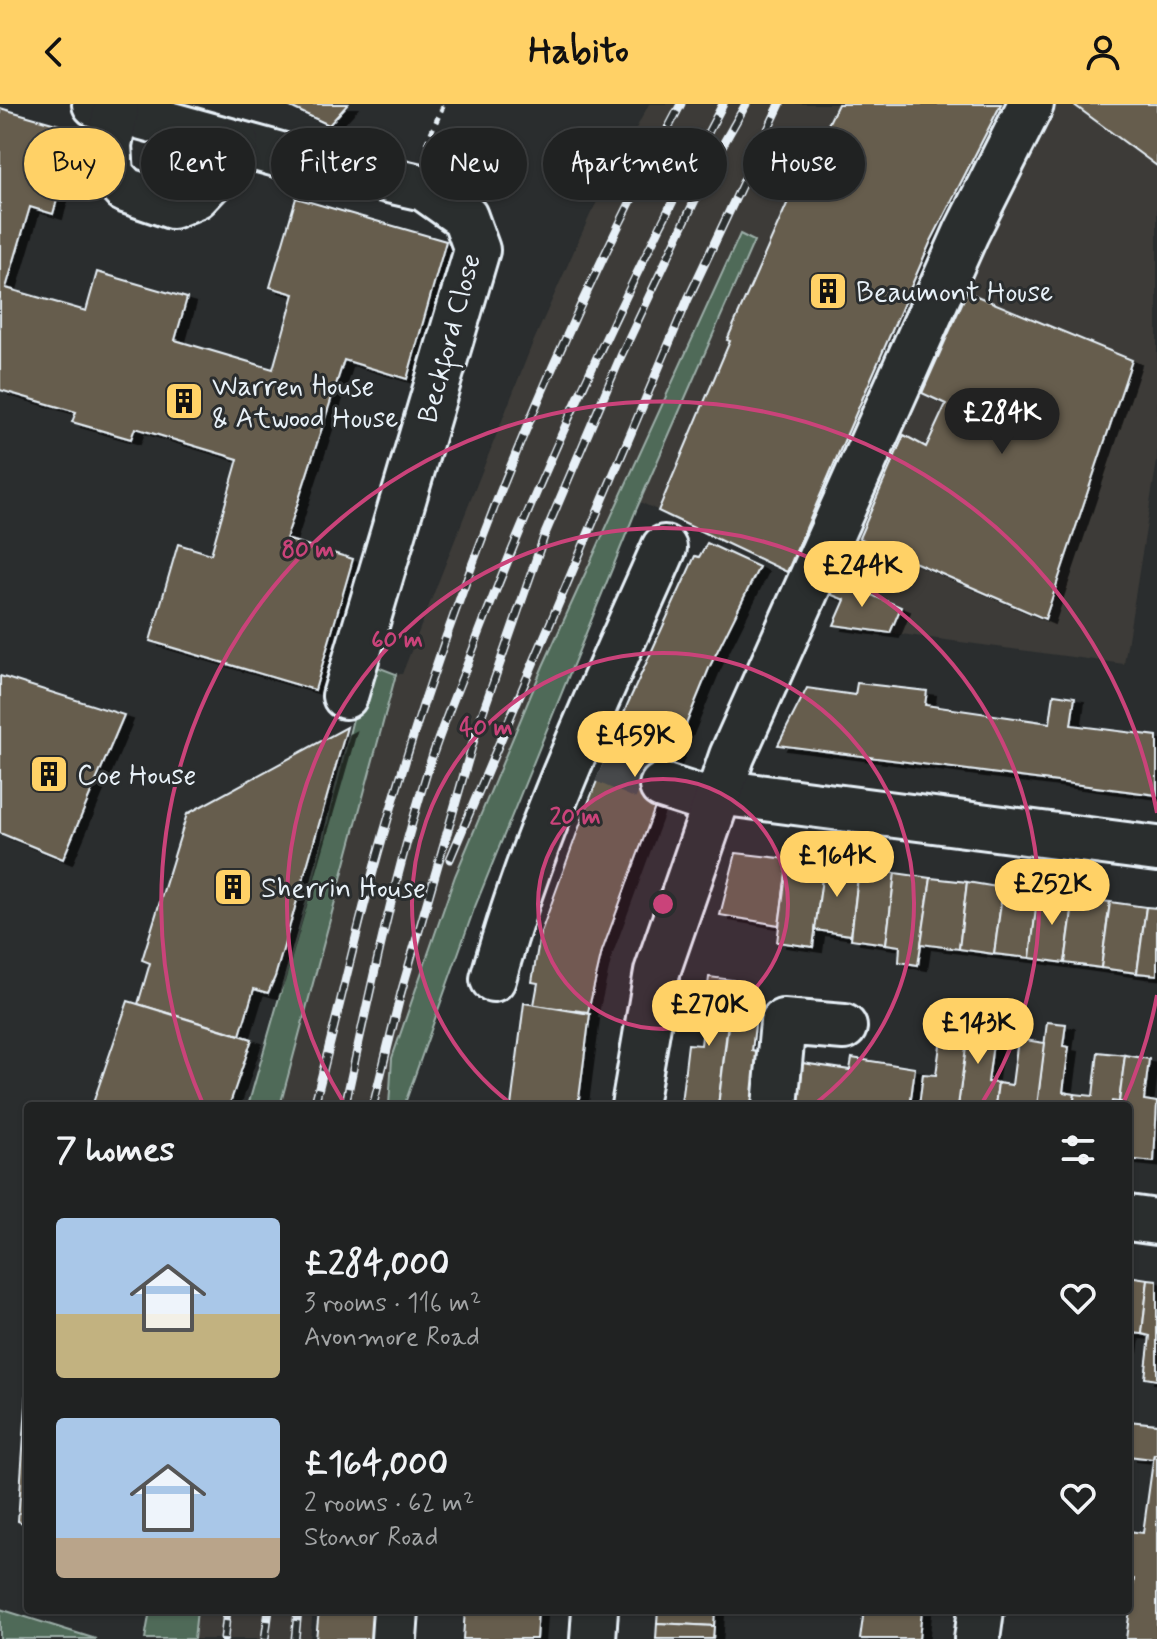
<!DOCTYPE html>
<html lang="en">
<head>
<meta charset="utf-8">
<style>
	body { margin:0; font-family:Mynerve,sans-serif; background:#282a2a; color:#f1f3f6; height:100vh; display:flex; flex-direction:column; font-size:30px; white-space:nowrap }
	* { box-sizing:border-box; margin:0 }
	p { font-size:26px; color:#a2a4a5 }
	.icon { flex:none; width:44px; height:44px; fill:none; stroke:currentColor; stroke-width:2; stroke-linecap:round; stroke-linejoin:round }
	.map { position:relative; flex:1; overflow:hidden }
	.panel { position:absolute; left:24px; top:998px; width:1108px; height:512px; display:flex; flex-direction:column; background:#202222; border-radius:8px; box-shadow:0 2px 6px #0004,0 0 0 2px #3d3f40 }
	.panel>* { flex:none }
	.hud { position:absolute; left:24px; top:24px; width:1110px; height:72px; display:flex; gap:16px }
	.price { position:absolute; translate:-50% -68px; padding:0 18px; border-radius:28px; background:#ffd166; color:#111; font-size:26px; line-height:52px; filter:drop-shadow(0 2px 4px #0008) }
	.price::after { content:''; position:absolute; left:50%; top:48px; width:24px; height:18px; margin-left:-12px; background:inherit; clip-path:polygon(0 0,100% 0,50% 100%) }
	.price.selected { background:#222; color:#fff }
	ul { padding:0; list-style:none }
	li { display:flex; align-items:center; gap:24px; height:200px; padding:0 32px }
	li span { display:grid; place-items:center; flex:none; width:224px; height:160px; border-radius:8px; color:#555 }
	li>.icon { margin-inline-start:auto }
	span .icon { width:96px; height:96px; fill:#fffc; stroke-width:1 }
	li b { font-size:34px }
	h2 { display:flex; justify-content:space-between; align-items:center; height:96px; padding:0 32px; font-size:34px }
	.pill { padding:0 28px; border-radius:36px; background:#202222; box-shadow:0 2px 6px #0004,0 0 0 2px #3d3f40; font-size:28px; line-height:72px }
	.pill.selected { background:#ffd166; color:#111 }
	header { display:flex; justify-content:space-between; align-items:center; height:104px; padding:0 32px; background:#ffd166; color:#111; font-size:36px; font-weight:700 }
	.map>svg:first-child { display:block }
</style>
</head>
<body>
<header><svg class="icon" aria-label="back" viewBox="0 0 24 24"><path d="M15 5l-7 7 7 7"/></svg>Habito<svg class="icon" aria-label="person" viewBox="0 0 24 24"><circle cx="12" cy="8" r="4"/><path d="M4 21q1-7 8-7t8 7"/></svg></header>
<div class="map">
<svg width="1157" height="1535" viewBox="0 0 1157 1535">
	<defs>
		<filter id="shadow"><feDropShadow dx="9" dy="5" stdDeviation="0" flood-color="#0009"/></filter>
	</defs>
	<rect width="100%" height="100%" fill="#2a2d2e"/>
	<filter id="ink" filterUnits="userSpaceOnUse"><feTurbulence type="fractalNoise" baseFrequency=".0125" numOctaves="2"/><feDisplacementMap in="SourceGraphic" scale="16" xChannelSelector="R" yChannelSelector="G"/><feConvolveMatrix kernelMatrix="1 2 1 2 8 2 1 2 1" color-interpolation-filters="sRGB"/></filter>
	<g filter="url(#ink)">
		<g fill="#3c3b38">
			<polygon points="649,0 1157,0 1157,357 1124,560 834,521 845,496 640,398 726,193 740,130 543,562 455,772 392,954 389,1002 280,1002 396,570 402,570 531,243 590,111"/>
			<polygon points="197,1506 313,1506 310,1535 194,1535"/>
		</g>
		<g fill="#506a59" stroke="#9caea8" stroke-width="2">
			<polygon points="740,130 754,137 636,406 474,805 404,1002 389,1002 392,954 455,772 543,562"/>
			<polygon points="367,559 396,570 280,1002 248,1002 311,782"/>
			<polygon points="0,1505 96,1535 0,1535"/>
			<polygon points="150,1506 197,1506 194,1535 145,1535"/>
		</g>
		<g fill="#665d4e" stroke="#e8f1f8" stroke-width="2" filter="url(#shadow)">
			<polygon points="284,0 348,0 329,21"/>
			<polygon points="838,0 1001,0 930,139 787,468 658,407 730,237 727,236 805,59 808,61"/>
			<polygon points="1073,0 1157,0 1157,62"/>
			<polygon points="0,4 77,26 53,110 30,103 6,184 86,207 97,168 187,194 175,236 273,265 294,190 270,183 296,94 446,137 407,275 344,256 286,435 353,455 315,586 150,537 178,440 211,450 238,355 135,324 131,335 72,318 76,308 0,286"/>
			<polygon points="967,188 1132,256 1045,515 859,434 904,331 926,343 946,300 922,289"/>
			<polygon points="707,439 759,463 710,562 682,630 602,847 588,908 534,901 538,879 532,878 540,831 585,707 628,599 695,452 699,453"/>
			<polygon points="827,473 901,503 890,529 834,521 845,496 822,487"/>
			<polygon points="0,572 124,611 63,755 0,729"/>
			<polygon points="857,579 927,587 925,601 1050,619 1054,590 1075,593 1071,621 1157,632 1157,691 778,641 807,584 855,591"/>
			<polygon points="347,623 275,873 268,889 254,885 240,931 138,900 150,859 142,856 187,710"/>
			<polygon points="736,749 788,755 779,821 720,811"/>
			<polygon points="788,755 824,760 813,843 777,838"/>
			<polygon points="824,760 859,764 851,831 815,826"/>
			<polygon points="859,764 895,769 886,840 851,835"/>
			<polygon points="895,769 931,774 918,861 899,858 900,842 886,840"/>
			<polygon points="931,774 967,778 959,845 921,840"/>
			<polygon points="967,778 1003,784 994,850 959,845"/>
			<polygon points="1003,784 1038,788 1030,854 994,850"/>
			<polygon points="1038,788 1074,793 1065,859 1030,854"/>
			<polygon points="1074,793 1110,798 1101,864 1065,859"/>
			<polygon points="1110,798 1146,803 1137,869 1101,864"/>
			<polygon points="1146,803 1157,804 1157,871 1137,869"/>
			<polygon points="709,873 733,876 718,1002 681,999 688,940 701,941"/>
			<polygon points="128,897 252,935 229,1002 92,1002"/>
			<polygon points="524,899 590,910 578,1002 511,1002"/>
			<polygon points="731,899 757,903 752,947 761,949 755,1002 718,1002"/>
			<polygon points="970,910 990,913 988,931 994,932 988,978 998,979 995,1002 958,1002"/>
			<polygon points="1047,918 1066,920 1063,942 1069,943 1063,988 1075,990 1073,1002 1037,1002"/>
			<polygon points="942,926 968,929 958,1002 919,1002 923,970 936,971"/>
			<polygon points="1018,935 1045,939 1037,1002 995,1002 998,979 1012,981"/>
			<polygon points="1098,948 1125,951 1119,998 1112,997 1111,1002 1073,1002 1075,990 1093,992"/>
			<polygon points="1125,951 1149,955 1144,996 1157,998 1154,1058 1128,1055 1128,1002 1123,1002 1123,998 1119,998"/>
			<polygon points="852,954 915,964 910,1002 795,1002 802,959 850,966"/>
			<polygon points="1128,1172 1148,1175 1142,1230 1130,1229 1128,1244"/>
			<polygon points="1148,1175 1157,1176 1157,1276 1145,1274 1150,1232 1142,1230"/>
			<polygon points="28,1273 28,1421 18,1417"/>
			<polygon points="1128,1317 1157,1320 1157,1350 1154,1350 1153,1355 1128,1352"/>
			<polygon points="1154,1350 1157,1350 1157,1535 1126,1535 1134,1475 1128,1474 1128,1427 1143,1429"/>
			<polygon points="319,1506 377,1506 374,1535 316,1535"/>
			<polygon points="465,1506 538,1506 536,1535 463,1535"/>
			<polygon points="658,1506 715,1506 714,1522 657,1519"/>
			<polygon points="864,1506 922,1506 919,1535 860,1535"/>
			<polygon points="657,1519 714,1522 713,1535 656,1535"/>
		</g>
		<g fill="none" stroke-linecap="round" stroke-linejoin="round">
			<polyline stroke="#464a4c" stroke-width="44" stroke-dasharray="44 22" stroke-linecap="butt" points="604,657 662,682"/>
			<defs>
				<g id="minor">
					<polyline points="95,0 295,55 424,84 465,113 477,146 345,592"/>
					<polyline points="116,6 109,41 111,71 125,86 172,102 196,92 216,71 236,39"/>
					<polyline points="662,682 715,699"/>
					<polyline points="718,688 1157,745"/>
					<path d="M493,875c41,-150 109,-290 171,-431"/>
					<polyline points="634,1002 657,868 732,652 966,129 1031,0"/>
					<polyline points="775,1002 783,918 844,923"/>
					<polyline points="1128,1114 1157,1118"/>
					<polyline points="394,1535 396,1506"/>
					<polyline points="593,1535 595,1506"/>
					<polyline points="977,1535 981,1506"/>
				</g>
			</defs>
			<use href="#minor" stroke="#e8f1f8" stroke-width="50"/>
			<polyline stroke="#e8f1f8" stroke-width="5" stroke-dasharray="6 6" stroke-linecap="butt" points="426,40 444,0"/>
			<use href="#minor" stroke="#2a2d2e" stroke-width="44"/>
			<defs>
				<g id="rail">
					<polyline points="450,755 688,195 780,0"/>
					<path d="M314,1002c24,-90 43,-181 69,-270 72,-253 174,-500 298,-732"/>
					<path d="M345,1002c25,-116 50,-233 86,-346 14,-42 32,-83 47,-124 70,-183 154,-359 245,-532"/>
					<polyline points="373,1002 401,889 477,625 545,430 621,252 713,58 746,0"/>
					<polyline points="224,1535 227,1506"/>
					<polyline points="265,1535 269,1506"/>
					<polyline points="295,1535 298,1506"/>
				</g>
			</defs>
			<use href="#rail" stroke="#e8f1f8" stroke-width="9"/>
			<use href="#rail" stroke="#2a2d2e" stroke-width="6" stroke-dasharray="18" stroke-linecap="butt"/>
		</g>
	</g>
	<circle cx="663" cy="800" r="125" fill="#ca437a" fill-opacity=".12"/>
	<g fill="none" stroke="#ca437a" stroke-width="4">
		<circle cx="663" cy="800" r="125"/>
		<path d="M514 1002A251 251 0 1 1 812 1002"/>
		<path d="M344 999A376 376 0 1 1 982 999"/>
		<path d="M1157 891A502 502 0 0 1 1123 1000M203 1000A502 502 0 1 1 1157 709"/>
	</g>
	<defs>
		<symbol id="building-square" viewBox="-11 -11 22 22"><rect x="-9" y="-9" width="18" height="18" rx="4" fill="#ffd166" stroke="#2a2d2e"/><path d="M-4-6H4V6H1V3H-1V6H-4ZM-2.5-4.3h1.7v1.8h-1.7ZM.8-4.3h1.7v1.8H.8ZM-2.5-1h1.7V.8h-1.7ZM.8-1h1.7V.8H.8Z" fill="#111"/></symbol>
	</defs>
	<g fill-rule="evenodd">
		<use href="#building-square" x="806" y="165" width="44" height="44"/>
		<use href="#building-square" x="162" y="275" width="44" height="44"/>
		<use href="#building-square" x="27" y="648" width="44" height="44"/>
		<use href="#building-square" x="211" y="761" width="44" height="44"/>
	</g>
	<g text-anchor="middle" stroke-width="6" stroke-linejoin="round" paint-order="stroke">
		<g font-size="28" fill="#e8f1f8" stroke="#2a2d2e" text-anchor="start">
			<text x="856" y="197">Beaumont House</text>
			<text x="212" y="291">Warren House<tspan x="212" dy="32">&amp; Atwood House</tspan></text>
			<text x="77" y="680">Coe House</text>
			<text x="261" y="793">Sherrin House</text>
		</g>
		<g font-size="28" fill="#e8f1f8" stroke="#2a2d2e">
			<text transform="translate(448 234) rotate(-75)" y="10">Beckford Close</text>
		</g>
	</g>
	<circle cx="663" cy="800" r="12" fill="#ca437a" stroke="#2a2d2e" stroke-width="4"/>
	<g font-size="24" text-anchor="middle" font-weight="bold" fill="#ca437a" stroke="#2a2d2e" stroke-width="6" stroke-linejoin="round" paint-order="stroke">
		<text x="308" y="453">80 m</text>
		<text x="397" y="543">60 m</text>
		<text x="486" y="631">40 m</text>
		<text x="575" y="720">20 m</text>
	</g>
</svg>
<b class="price selected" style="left:1002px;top:352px">£284K</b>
<b class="price" style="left:862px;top:505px">£244K</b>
<b class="price" style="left:635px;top:675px">£459K</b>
<b class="price" style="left:837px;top:795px">£164K</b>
<b class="price" style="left:1052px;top:823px">£252K</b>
<b class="price" style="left:709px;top:944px">£270K</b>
<b class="price" style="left:978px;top:962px">£143K</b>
<div class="hud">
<a class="pill selected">Buy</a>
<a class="pill">Rent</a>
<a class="pill">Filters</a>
<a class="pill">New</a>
<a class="pill">Apartment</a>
<a class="pill">House</a>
</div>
<section class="panel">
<h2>7 homes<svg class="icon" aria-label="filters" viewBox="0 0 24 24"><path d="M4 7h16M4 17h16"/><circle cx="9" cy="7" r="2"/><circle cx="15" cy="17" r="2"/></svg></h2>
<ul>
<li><span style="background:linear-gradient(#a9c7e8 60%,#c2b280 0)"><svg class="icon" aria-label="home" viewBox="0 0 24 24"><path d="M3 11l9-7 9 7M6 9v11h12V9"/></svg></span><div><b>£284,000</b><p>3 rooms · 116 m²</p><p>Avonmore Road</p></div><svg class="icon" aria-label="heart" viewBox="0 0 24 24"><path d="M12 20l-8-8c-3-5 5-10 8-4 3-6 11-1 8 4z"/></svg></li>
<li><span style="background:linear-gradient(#a9c7e8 75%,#b9a48a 0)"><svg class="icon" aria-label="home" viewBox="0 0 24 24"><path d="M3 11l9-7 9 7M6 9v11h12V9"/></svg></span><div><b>£164,000</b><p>2 rooms · 62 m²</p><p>Stonor Road</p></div><svg class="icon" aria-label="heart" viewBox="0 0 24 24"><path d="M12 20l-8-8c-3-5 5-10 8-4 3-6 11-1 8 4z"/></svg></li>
</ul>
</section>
</div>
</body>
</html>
